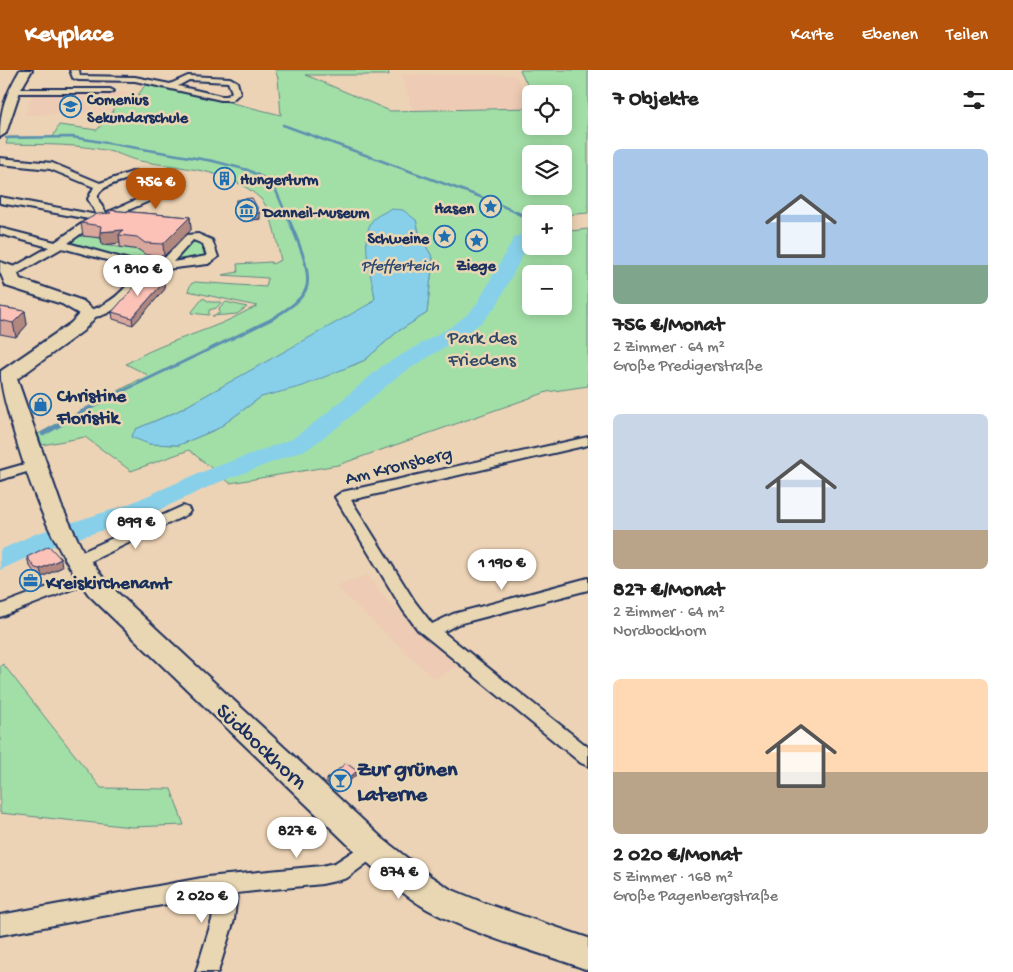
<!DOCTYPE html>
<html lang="de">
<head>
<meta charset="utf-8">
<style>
	body { margin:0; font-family:"Gochi Hand",sans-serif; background:#f2f2f2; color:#222; height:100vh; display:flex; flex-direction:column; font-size:19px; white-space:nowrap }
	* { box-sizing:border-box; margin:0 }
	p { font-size:16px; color:#767676 }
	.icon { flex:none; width:28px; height:28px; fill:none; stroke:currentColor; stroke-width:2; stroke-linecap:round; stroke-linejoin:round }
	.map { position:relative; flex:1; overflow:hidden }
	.side { display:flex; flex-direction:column; background:#fff; width:425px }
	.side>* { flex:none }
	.controls { position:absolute; left:522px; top:15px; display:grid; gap:10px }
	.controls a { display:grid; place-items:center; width:50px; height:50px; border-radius:8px; background:#fff; box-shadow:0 2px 12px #0003; font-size:25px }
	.price { position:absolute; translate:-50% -42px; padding:0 11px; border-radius:18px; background:#fff; color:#222; font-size:16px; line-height:32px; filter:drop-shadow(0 1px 2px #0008) }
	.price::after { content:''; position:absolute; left:50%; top:30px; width:15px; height:11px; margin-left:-8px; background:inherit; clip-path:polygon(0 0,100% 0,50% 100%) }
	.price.on { background:#b45309; color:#fff }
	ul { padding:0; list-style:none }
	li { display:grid; align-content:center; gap:10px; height:265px; padding:0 25px }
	li span { display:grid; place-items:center; height:155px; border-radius:8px; color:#555 }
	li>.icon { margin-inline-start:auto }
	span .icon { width:90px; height:90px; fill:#fffc; stroke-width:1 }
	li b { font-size:21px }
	h2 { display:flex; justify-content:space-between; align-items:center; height:60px; padding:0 25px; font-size:21px }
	header { display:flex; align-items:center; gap:30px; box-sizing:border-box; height:70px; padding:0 25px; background:#b45309; color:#fff }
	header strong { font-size:24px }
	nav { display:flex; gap:28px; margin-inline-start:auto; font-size:18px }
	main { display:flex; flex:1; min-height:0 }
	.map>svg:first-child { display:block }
</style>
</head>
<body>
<header>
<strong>Keyplace</strong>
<nav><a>Karte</a><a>Ebenen</a><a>Teilen</a></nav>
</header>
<main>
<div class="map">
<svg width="588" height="902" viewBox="0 0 588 902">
	<rect width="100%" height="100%" fill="#edd3b5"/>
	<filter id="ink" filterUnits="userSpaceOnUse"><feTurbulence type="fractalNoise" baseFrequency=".02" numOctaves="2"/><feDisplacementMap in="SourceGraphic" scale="10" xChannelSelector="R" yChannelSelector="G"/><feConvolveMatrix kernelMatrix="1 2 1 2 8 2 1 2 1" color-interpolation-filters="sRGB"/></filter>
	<g filter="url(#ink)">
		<g fill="#eecbb4">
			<polygon points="402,5 516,5 531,38 412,39"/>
			<polygon points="33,22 139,22 135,30 117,31 112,43 25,45"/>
			<polygon points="368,505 386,529 459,595 434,609 335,516"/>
		</g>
		<g fill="#a2dfa6" stroke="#5e8782" fill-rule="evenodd">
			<path d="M275,0h113l1,5h-83l84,36 141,-3v18h33v-32h-32l-12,-24h68v143l-24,2 -33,-1v32h33v-22l7,7 17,-2v157l-41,6 -209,73 -108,18 -41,-33 -58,21 -46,-34 -43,8 -4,-11 110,-59 -22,-11c30,-19 63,-27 96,-41 12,-5 24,-12 35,-17l-69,-15 3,-7 4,-2 71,5 2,-9 -46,-3 16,-3 -1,-8 34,-2 1,2 9,-4c-4,-15 -9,-50 -20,-61 -33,-31 -78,-30 -121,-38 -10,-2 -15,-5 -24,-8 -34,-10 -75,-8 -110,-9l2,-7h45l6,-12 38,5 15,-17 5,-12 18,-1 12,-18 134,33 -3,-37zM531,84h33v32h-33zM416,150l4,16 13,22 -6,55 -30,19 -32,28 -11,5 -93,32 -44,32 -38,16 -30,-1 -13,-15 40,-17 189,-104 10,-10 -2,-12zM531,204h33v32h-33z"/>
			<polygon points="80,166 102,167 102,175 149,181 146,185 152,185 148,193 144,194 69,174"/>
			<polygon points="189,169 201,172 205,188 173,191"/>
			<polygon points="203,228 210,232 222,232 216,238 209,240 209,245 191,243"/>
			<polygon points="226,232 247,237 237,244 212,246 220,243 219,239"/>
			<polygon points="3,594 101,718 171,719 184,755 132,757 0,743 0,596"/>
		</g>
		<path fill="#88d0e9" stroke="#5c90b1" d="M390,139l13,1 13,10 4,16 13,22 -6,55 -30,19 -32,28 -62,26 -42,11 -44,32 -38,16 -30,-1 -18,-7 5,-8 40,-17 195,-109 4,-5c-3,-20 -18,-67 1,-81 4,-3 10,-5 14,-8z"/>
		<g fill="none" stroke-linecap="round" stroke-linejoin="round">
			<g stroke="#5c90b1" stroke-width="2.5">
				<polyline points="283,55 489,130 520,144"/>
				<polyline points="6,68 72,67 213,91 248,100 268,110 274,116 286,144"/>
			</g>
			<g stroke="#5c90b1" stroke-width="3">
				<polyline points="517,143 531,149"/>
				<path d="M100,332l172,-83c11,-8 26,-15 33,-28 10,-17 -12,-61 -19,-78"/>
			</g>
			<polyline stroke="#5c90b1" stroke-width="4.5" points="43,364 102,331"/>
			<polygon fill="#88d0e9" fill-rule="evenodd" points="531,159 531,172 528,175 497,235 483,251 466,264 398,306 338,357 308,379 217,413 142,448 53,476 0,500 0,480 35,464 124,436 199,403 292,369 322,347 382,296 452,256 469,243 478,232 514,168"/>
			<defs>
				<g id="street">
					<path d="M70,0h9l1,6 55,1 35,7 18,-8 42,2 7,4 3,11 -8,7h-11l-86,-19 -57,-1 -5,-2zM189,10l39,2 4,10 -5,4h-6l-43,-10z"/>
					<polygon points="11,19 110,19 114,21 110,23 11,23"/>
					<path d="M0,88l52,5 48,20 35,-12 45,13v4l-87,37 -25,18 79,22 13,-2 26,-28 12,-1 14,6 6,17 -10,7 -58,7c-13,18 -38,52 -65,45v-4c26,-7 39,-21 55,-43l-78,-21 -47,27h-8v-4l42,-24 -49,-13v-6l55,14 34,-23 -89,-16v-6l97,18 -9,-16 6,-12 -44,-18 -50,-5zM135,107l33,9 -62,27c-2,-4 -7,-10 -8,-15 -2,-12 28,-18 37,-21zM193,170l10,4 4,12 -34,6z"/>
					<polygon points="588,367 588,375 351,430 415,532 432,554 453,544 588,508 588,520 458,554 443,562 588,677 588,696 581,693 418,560 403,540 335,427 342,422"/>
					<polygon points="35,391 40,392 42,395 40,398 0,410 0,401"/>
					<polygon points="183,436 188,438 190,441 188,444 83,495 71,495 69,491 71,487"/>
					<polygon points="87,502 93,503 95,507 93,511 0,547 0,535"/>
					<polygon points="372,769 379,772 382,778 379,784 347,808 340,810 322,814 237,823 234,850 218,902 196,902 212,850 216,825 0,865 0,845 207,807 322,796 335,793"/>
				</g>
				<g id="secondary">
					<path d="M20,0h12l-12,21 -14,42 -6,4c0,-28 6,-43 20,-67z"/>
					<path d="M0,192l15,5 5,12 63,22 15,13 -15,17 -66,48 44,126 22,46 24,32 276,256 47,37 20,13 34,14 104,35v32c-52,-19 -113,-34 -161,-61 -24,-14 -45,-34 -66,-52l-272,-262c-40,-52 -61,-114 -79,-176 -4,-15 -10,-33 -9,-48l70,-48 8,-9 -17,-10 -56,-18 -6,-14z"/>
				</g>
			</defs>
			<use href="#street" stroke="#1b2f5e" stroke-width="4"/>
			<use href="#secondary" stroke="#1b2f5e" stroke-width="4"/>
			<use href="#street" fill="#e9d7b4" fill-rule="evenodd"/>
			<use href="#secondary" fill="#e9d7b4" fill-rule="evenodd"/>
		</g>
		<g fill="#daa79d" stroke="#1b2f5e">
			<polygon points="236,130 260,149 243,151 236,136"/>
			<polygon points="108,140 190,147 191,160 164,186 146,185 139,180 120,177 120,173 102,175 101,168 83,166 81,153 108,143"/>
			<polygon points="165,219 133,255 113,249 112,242"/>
			<polygon points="0,237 25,241 27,255 16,267 0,264"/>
			<polygon points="27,487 62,497 42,507 37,506 29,495"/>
			<polygon points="357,701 356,705 337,722 327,713 327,709"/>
		</g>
		<g fill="#b18880" stroke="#1b2f5e">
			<polygon points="260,143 260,149 243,151 243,144"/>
			<polygon points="190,147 191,160 164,186 163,174"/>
			<polygon points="123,160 119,165 120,173 102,175 100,162"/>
			<polygon points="164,212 165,219 133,255 132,248"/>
			<polygon points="25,241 27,255 16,267 13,253"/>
			<polygon points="61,489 62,497 42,507 40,499"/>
			<polygon points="357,701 356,705 337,722 338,718"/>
		</g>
		<g fill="#fdc2b7" stroke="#1b2f5e">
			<polygon points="252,128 260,143 243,144 236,130"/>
			<polygon points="108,140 190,147 163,174 145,173 137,167 119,165 123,160 100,162 101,156 81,153 97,144 111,143"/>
			<polygon points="142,208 164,212 132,248 112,242"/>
			<polygon points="0,237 25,241 13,253 0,250"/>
			<polygon points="49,476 61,489 40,499 35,498 27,487"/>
			<polygon points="346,693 357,701 338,718 327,709"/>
		</g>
	</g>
	<defs>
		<symbol id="school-ring" viewBox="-11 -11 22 22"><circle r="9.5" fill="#e9d7b4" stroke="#1f6fb2" stroke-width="1.5"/><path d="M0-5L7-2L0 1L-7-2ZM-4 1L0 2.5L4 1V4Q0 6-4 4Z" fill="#1f6fb2"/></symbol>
		<symbol id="building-ring" viewBox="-11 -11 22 22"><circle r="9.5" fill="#e9d7b4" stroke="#1f6fb2" stroke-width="1.5"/><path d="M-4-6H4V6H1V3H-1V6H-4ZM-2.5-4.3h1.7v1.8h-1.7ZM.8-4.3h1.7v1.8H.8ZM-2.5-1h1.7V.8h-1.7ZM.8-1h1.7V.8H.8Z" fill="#1f6fb2"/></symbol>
		<symbol id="sight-ring" viewBox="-11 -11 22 22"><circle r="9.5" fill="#e9d7b4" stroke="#1f6fb2" stroke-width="1.5"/><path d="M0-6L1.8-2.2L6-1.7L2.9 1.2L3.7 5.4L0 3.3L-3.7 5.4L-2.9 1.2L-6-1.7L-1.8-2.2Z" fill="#1f6fb2"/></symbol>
		<symbol id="museum-ring" viewBox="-11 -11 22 22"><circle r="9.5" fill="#e9d7b4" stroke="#1f6fb2" stroke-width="1.5"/><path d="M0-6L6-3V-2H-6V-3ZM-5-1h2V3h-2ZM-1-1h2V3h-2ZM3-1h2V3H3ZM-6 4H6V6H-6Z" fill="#1f6fb2"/></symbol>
		<symbol id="shop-ring" viewBox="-11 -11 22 22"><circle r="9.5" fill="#e9d7b4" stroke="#1f6fb2" stroke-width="1.5"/><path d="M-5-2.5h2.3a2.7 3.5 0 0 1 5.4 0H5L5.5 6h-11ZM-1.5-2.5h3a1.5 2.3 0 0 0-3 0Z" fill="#1f6fb2"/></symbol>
		<symbol id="office-ring" viewBox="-11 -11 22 22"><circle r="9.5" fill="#e9d7b4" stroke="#1f6fb2" stroke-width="1.5"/><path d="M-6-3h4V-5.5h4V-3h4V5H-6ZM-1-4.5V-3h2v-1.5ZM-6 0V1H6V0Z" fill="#1f6fb2"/></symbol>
		<symbol id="bar-ring" viewBox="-11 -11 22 22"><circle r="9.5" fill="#e9d7b4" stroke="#1f6fb2" stroke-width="1.5"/><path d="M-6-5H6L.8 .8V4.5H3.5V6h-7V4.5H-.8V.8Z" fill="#1f6fb2"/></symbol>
	</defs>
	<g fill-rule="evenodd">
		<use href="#school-ring" x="58" y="24" width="25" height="25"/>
		<use href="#building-ring" x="212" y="96" width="25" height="25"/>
		<use href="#sight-ring" x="478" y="124" width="25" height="25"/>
		<use href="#museum-ring" x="234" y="128" width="25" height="25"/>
		<use href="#sight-ring" x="432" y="154" width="25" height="25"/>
		<use href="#sight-ring" x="464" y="158" width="25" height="25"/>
		<use href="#shop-ring" x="28" y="322" width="25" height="25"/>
		<use href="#office-ring" x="18" y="498" width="25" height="25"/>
		<use href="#bar-ring" x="328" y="698" width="25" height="25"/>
	</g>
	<g text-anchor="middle" stroke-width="5" stroke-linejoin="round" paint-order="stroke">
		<g font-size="16" font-weight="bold" fill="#1b2f5e" stroke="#e9d7b4" text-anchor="start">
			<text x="87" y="34">Comenius<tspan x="87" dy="18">Sekundarschule</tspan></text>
			<text x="240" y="114">Hungerturm</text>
			<text x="474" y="143" text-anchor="end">Hasen</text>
			<text x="263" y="147">Danneil-Museum</text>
			<text x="429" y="173" text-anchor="end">Schweine</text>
			<text x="476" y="200" text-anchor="middle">Ziege</text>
		</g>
		<g font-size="16" font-style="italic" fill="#2b4773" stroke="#e9d7b4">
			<text x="400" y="200">Pfefferteich</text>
		</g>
		<g font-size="19" fill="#2f4969" stroke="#e9d7b4">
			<text x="482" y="273">Park des<tspan x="482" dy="22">Friedens</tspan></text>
		</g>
		<g font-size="19" font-weight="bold" fill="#1b2f5e" stroke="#e9d7b4" text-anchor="start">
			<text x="57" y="331">Christine<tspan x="57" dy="22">Floristik</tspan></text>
			<text x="46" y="518">Kreiskirchenamt</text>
		</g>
		<g font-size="19" fill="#1b2f5e" stroke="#e9d7b4">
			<text transform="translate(398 394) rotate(-14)" y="7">Am Kronsberg</text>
		</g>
		<g font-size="22" fill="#1b2f5e" stroke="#e9d7b4">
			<text transform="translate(263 675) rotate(43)" y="8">Südbockhorn</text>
		</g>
		<g font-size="22" font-weight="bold" fill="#1b2f5e" stroke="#e9d7b4" text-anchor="start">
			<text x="357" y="705">Zur grünen<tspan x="357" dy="25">Laterne</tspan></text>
		</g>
	</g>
</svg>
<div class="controls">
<a><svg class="icon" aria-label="locate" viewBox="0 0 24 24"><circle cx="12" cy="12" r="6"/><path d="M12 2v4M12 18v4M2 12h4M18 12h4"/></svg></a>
<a><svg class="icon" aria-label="layers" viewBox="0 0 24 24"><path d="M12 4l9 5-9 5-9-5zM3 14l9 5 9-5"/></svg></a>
<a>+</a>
<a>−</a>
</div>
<b class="price on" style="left:156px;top:140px">756 €</b>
<b class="price" style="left:138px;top:227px">1 810 €</b>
<b class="price" style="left:136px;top:480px">899 €</b>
<b class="price" style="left:502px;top:521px">1 190 €</b>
<b class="price" style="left:297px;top:789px">827 €</b>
<b class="price" style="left:399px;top:830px">874 €</b>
<b class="price" style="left:202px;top:854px">2 020 €</b>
</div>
<section class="side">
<h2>7 Objekte<svg class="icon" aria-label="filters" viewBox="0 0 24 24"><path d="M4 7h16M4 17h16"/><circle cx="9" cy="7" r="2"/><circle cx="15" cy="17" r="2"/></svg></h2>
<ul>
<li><span style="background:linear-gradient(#a9c7e8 75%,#7fa58c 0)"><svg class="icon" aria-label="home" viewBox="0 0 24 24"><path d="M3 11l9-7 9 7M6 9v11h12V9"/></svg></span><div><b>756 €/Monat</b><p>2 Zimmer · 64 m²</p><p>Große Predigerstraße</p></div></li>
<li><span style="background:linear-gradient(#c9d6e8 75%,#b9a48a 0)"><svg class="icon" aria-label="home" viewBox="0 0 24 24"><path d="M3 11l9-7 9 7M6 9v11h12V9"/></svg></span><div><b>827 €/Monat</b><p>2 Zimmer · 64 m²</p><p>Nordbockhorn</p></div></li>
<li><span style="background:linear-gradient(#ffd9b3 60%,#b9a48a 0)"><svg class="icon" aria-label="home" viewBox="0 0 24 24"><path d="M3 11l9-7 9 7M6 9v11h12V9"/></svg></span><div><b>2 020 €/Monat</b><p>5 Zimmer · 168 m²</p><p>Große Pagenbergstraße</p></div></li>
</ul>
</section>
</main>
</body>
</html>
